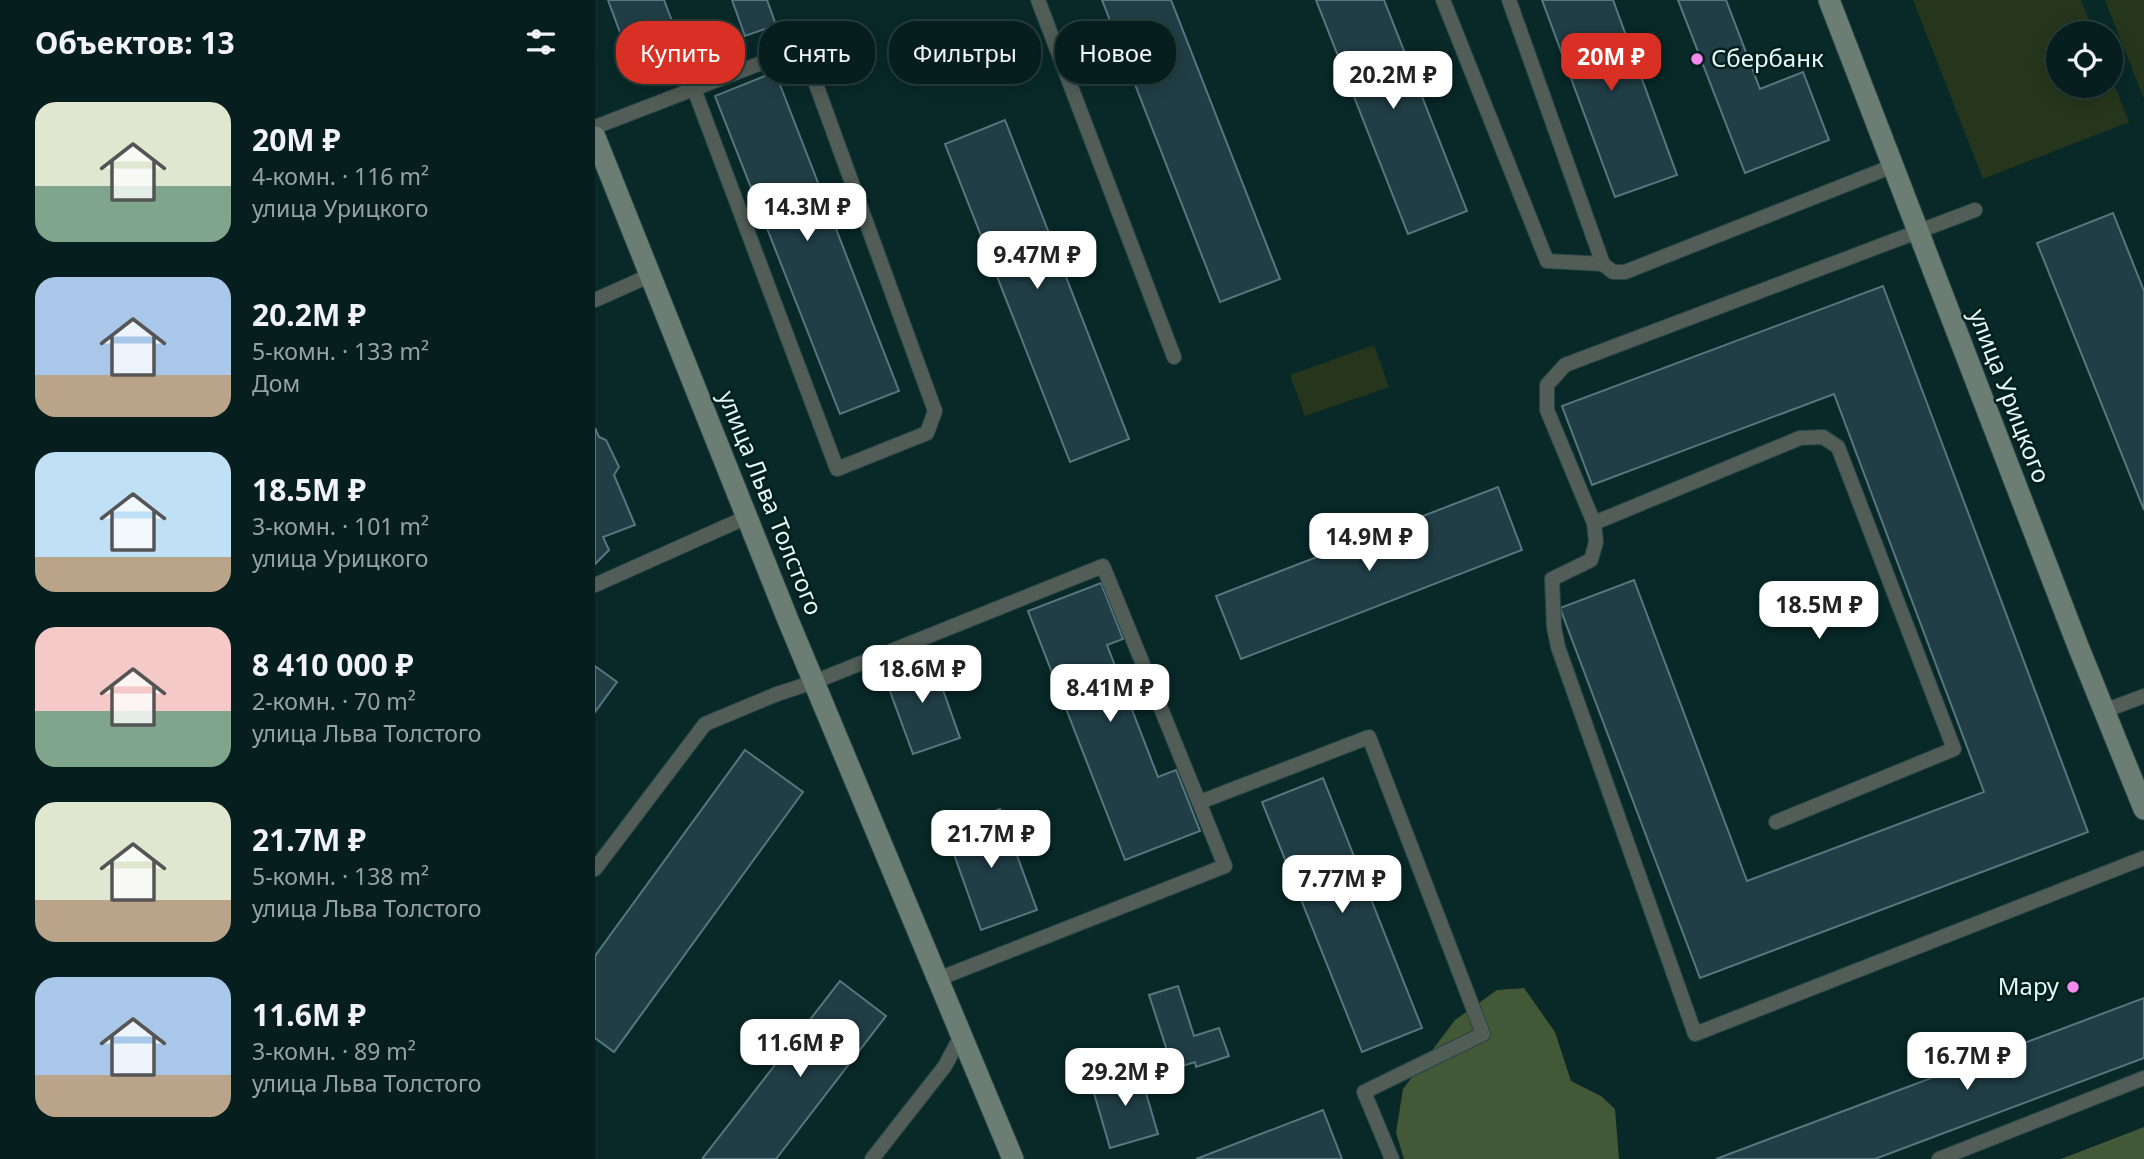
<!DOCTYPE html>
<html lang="ru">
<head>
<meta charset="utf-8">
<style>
	body { margin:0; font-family:"Noto Sans",sans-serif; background:#142c2b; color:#f1f3f6; height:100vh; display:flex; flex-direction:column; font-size:26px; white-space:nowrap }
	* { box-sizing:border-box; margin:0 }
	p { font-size:23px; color:#98a2a4 }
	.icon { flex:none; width:38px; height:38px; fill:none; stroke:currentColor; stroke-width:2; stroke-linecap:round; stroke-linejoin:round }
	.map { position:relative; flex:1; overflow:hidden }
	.side { display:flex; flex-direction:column; background:#061f1e; width:595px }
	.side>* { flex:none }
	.banner { position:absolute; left:21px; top:21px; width:665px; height:63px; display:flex; gap:14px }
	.controls { position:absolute; left:1451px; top:21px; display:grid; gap:14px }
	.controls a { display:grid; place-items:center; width:77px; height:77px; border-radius:50%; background:#061f1e; box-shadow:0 4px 18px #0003,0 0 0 2px #273d3c; font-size:35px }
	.price { position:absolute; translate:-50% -60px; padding:0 16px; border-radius:14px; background:#fff; color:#222; font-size:23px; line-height:46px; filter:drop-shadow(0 2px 4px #0008) }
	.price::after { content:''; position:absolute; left:50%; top:42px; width:21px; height:16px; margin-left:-10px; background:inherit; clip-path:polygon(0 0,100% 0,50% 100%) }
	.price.current { background:#d93025; color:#fff }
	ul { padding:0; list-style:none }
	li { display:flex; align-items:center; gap:21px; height:175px; padding:0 35px }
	li span { display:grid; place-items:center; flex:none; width:196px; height:140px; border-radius:21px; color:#555 }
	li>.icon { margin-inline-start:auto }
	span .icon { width:84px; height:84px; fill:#fffc; stroke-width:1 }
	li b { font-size:30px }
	h2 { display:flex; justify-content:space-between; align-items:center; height:84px; padding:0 35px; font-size:30px }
	.pill { padding:0 24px; border-radius:28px; background:#061f1e; box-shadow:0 4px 18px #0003,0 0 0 2px #273d3c; font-size:24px; line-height:63px }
	.pill.current { background:#d93025; color:#fff }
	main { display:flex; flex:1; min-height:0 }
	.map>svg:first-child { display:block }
</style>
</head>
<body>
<main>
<section class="side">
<h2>Объектов: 13<svg class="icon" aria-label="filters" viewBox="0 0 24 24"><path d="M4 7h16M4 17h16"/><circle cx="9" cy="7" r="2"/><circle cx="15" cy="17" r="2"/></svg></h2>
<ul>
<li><span style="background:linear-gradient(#dfe7d0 60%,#7fa58c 0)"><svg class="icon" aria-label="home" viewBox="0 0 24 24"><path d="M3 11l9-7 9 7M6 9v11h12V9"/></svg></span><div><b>20M ₽</b><p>4-комн. · 116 m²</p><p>улица Урицкого</p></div></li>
<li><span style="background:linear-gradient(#a9c7e8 70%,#b9a48a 0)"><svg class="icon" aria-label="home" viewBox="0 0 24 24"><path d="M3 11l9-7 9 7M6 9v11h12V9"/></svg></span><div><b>20.2M ₽</b><p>5-комн. · 133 m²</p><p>Дом</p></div></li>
<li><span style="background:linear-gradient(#bfe0f5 75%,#b9a48a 0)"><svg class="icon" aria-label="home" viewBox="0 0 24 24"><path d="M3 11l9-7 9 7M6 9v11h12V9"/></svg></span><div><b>18.5M ₽</b><p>3-комн. · 101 m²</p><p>улица Урицкого</p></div></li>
<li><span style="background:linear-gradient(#f6c9c9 60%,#7fa58c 0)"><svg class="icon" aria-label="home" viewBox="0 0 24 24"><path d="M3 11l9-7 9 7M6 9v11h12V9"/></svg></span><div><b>8 410 000 ₽</b><p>2-комн. · 70 m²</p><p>улица Льва Толстого</p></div></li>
<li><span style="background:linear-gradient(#dfe7d0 70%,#b9a48a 0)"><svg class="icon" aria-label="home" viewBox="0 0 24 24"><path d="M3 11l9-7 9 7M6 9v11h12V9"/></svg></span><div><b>21.7M ₽</b><p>5-комн. · 138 m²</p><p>улица Льва Толстого</p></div></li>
<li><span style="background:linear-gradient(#a9c7e8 70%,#b9a48a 0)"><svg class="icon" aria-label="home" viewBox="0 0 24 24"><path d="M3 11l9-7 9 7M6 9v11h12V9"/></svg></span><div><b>11.6M ₽</b><p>3-комн. · 89 m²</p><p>улица Льва Толстого</p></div></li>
</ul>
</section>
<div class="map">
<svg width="1549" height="1159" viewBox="0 0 1549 1159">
	<rect width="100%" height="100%" fill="#082928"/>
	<g fill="#26361c">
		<polygon points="1318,0 1486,0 1499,33 1463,33 1463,86 1516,86 1516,76 1534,122 1388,179"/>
		<polygon points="1510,0 1549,0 1549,99"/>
		<polygon points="779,345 794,387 710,416 695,375"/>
	</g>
	<g fill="#435836">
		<polygon points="929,988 960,1032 976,1081 1006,1096 1020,1109 1024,1159 809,1159 801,1133 808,1089 860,1020 902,990"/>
		<polygon points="1549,1127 1549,1159 1466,1159"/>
	</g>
	<g fill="#213e46" stroke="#57767f" stroke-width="2">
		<polygon points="13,0 69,0 91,58 41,76"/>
		<polygon points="137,0 172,0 181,25 150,36"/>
		<polygon points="507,0 576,0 685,279 625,302"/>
		<polygon points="721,0 789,0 872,211 813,234"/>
		<polygon points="947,0 1018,0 1082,175 1020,197"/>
		<polygon points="1083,0 1131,0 1165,89 1208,72 1234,140 1150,173"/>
		<polygon points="180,72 304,391 245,414 120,96"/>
		<polygon points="410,120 534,439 475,462 350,144"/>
		<polygon points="1518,213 1549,291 1549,510 1442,243"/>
		<polygon points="1288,286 1493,832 1105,978 965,608 1039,580 1152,881 1389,792 1239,394 997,485 967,406"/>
		<polygon points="0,428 4,437 11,440 24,467 19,475 40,525 8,537 14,550 0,564"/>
		<polygon points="903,487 927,550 646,659 621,596"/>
		<polygon points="506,583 528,639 512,645 563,777 581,770 605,831 530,860 433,611"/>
		<polygon points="336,656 365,738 318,754 288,672"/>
		<polygon points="0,666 22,682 0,712"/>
		<polygon points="150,750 208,792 19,1052 0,1038 0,956"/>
		<polygon points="728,778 827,1028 767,1052 667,802"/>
		<polygon points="405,809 442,910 386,930 350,829"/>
		<polygon points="245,981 291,1016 181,1159 107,1159"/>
		<polygon points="583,986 599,1036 624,1028 634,1056 601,1067 600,1062 578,1069 554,995"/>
		<polygon points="1549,998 1549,1058 1325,1142 1280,1159 1121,1159"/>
		<polygon points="544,1069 563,1134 515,1148 496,1083"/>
		<polygon points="728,1110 747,1159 601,1159"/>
	</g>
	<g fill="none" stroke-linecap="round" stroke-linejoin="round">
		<defs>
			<g id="lane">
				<polyline points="443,0 579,357"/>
				<polyline points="848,0 952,261 1008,264"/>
				<polyline points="914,0 1008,264 1018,272 1030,272 1298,166"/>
				<polyline points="0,127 182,57 202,56 214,65 340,411 332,433 242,469 99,89"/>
				<polyline points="1380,210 970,365 952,385 952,410 999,523 1001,542 996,560 957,579 959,627 963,647 1100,1034 1549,858"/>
				<polyline points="0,300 56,275"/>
				<polyline points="999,523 1205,438 1228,437 1243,447 1359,749 1181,822"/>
				<polyline points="0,585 152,517"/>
				<polyline points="1509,711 1549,696"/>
				<polyline points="605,802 774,737 888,1034 769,1092 797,1159"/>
				<polyline points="0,869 110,724 182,694 219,682 508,566 630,866 343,979"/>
				<polyline points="277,1159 350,1066 367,1034"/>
				<polyline points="1344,1159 1549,1078"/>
			</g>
			<g id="secondary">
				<polyline points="1234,0 1483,646 1549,809"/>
				<polyline points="0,137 193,620 418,1159"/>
			</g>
		</defs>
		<use href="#lane" stroke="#274645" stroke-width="16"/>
		<use href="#secondary" stroke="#274645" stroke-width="23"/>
		<use href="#lane" stroke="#525d57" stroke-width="14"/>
		<use href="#secondary" stroke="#6c7e74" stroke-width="21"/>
	</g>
	<g fill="#f589ee" stroke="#00201e" stroke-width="2.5">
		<circle cx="1102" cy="59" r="7"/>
		<circle cx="1478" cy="987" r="7"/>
	</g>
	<g text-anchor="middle" stroke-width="5" stroke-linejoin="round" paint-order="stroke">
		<g font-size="24" fill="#e6f8f6" stroke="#00201e" text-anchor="start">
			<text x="1116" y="67">Сбербанк</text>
			<text x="1464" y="995" text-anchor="end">Мару</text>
		</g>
		<g font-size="24" fill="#e6f8f6" stroke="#00201e">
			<text transform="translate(1414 396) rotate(69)" y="8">улица Урицкого</text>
			<text transform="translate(175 503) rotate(68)" y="8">улица Льва Толстого</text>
		</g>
	</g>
</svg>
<div class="controls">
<a><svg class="icon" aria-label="locate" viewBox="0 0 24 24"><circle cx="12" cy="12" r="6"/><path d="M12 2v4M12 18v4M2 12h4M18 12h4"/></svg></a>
</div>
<b class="price current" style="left:1016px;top:93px">20M ₽</b>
<b class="price" style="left:798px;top:111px">20.2M ₽</b>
<b class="price" style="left:212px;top:243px">14.3M ₽</b>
<b class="price" style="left:442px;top:291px">9.47M ₽</b>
<b class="price" style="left:774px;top:573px">14.9M ₽</b>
<b class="price" style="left:1224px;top:641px">18.5M ₽</b>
<b class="price" style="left:327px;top:705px">18.6M ₽</b>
<b class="price" style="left:515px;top:724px">8.41M ₽</b>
<b class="price" style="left:396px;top:870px">21.7M ₽</b>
<b class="price" style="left:747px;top:915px">7.77M ₽</b>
<b class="price" style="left:205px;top:1079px">11.6M ₽</b>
<b class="price" style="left:1372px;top:1092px">16.7M ₽</b>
<b class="price" style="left:530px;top:1108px">29.2M ₽</b>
<div class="banner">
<a class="pill current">Купить</a>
<a class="pill">Снять</a>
<a class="pill">Фильтры</a>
<a class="pill">Новое</a>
</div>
</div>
</main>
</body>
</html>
